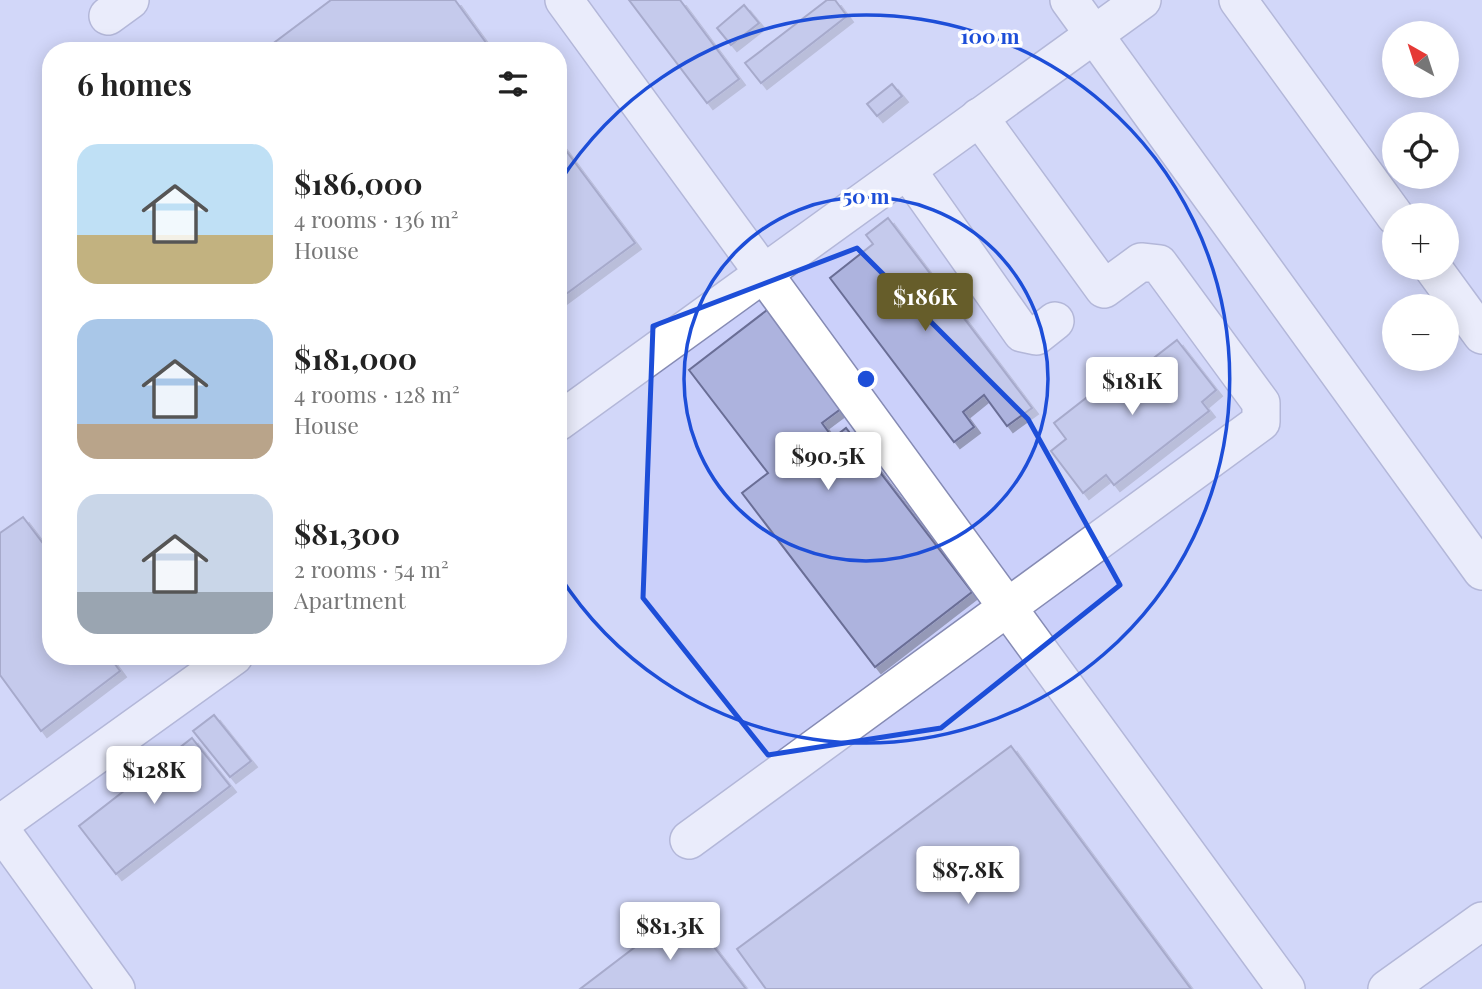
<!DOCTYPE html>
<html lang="en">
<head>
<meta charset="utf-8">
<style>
	body { margin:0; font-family:"Playfair Display",serif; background:#f6f6f6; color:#222; height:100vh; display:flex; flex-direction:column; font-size:26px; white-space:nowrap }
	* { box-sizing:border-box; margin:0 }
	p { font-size:23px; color:#767676 }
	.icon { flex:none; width:38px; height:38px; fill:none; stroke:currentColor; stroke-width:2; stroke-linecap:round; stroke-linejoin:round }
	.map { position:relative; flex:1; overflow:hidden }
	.drawer { position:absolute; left:42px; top:42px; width:525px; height:623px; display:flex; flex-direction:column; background:#fff; border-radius:28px; box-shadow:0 4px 18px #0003 }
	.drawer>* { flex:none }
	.needle { width:46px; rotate:321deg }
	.fabs { position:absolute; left:1382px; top:21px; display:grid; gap:14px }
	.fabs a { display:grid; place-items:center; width:77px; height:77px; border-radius:50%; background:#fff; box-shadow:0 4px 18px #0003; font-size:35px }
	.price { position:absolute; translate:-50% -60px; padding:0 16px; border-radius:7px; background:#fff; color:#222; font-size:23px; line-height:46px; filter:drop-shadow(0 2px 4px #0008) }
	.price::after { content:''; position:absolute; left:50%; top:42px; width:21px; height:16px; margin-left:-10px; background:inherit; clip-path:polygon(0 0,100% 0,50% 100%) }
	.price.active { background:#665d2a; color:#fff }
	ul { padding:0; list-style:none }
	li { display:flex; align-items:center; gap:21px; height:175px; padding:0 35px }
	li span { display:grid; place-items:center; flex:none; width:196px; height:140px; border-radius:21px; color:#555 }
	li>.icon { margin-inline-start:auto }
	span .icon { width:84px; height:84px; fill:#fffc; stroke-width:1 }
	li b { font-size:30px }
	h2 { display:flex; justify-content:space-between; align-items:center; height:84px; padding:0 35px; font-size:30px }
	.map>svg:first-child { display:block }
</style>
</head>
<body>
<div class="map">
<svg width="1482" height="989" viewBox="0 0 1482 989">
	<defs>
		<filter id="shadow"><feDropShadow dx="6" dy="6" stdDeviation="0" flood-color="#0004"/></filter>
	</defs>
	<rect width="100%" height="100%" fill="#d9dcf7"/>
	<path fill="#cbd0fa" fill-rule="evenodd" d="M0,0h1482v989h-1482zM1395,33h52v53h-52zM51,51h507v605h-507zM1395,124h52v53h-52zM1395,215h52v53h-52zM1395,306h52v53h-52z"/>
	<g fill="#adb3de" stroke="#6a6e96" stroke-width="2" filter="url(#shadow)">
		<polygon points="331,0 455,0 492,51 263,51"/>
		<polygon points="629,0 680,0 739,79 707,103"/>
		<polygon points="827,0 835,0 847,16 761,83 745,63"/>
		<polygon points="744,5 759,23 731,45 717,28"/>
		<polygon points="892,84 902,96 877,116 867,104"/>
		<polygon points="558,140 635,243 558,300"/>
		<polygon points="888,218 1032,408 1007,426 984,395 963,412 974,427 954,442 830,278 873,244 866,235"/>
		<polygon points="771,307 846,405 822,423 833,438 846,428 972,592 875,667 742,493 768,473 689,370"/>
		<polygon points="1177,340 1216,390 1202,402 1209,411 1114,485 1106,475 1083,493 1051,451 1066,439 1054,423 1136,359 1142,367"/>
		<polygon points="23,517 51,554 51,656 109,656 120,671 41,731 0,675 0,533"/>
		<polygon points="214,715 251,761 230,777 193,731"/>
		<polygon points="192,738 230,786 116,874 79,826"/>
		<polygon points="1011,746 1191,989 766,989 737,949"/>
		<polygon points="685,909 746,989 580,989"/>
	</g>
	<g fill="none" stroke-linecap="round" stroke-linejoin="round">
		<defs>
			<g id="minor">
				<polyline points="564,0 1286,989"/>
				<polyline points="1069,0 1482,571"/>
				<polyline points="1238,0 1395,216"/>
				<polyline points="108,16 130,0"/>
				<polyline points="907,170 1022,333 1036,336 1055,321"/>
				<polyline points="1433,268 1482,335"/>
				<polyline points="558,422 1142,0"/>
				<polyline points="0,824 234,656"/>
				<polyline points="0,829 116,989"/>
				<polyline points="689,840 1261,422 1261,403 1159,264 1141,262 1104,289 979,117"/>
				<polyline points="1387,989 1482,921"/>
			</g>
		</defs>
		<use href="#minor" stroke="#868bb4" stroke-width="40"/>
		<use href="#minor" stroke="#fff" stroke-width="37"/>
	</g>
	<path d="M0 0H1482V989H0ZM857,248l171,171 92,166 -179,143 -173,27 -125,-157 10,-272z" fill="#d9dcf7" fill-opacity=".55" fill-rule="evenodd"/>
	<path fill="none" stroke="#1d4ed8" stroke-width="5" stroke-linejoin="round" d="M857,248l171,171 92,166 -179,143 -173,27 -125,-157 10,-272z"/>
	<g fill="none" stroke="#1d4ed8" stroke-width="3.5">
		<circle cx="866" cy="379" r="182"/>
		<path d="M559 183A364 364 0 1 1 559 575"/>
	</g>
	<circle cx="866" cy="379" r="10" fill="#1d4ed8" stroke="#fff" stroke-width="3.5"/>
	<g font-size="21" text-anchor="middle" font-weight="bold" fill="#1d4ed8" stroke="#fff" stroke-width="7" stroke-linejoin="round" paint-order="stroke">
		<text x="990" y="44">100 m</text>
		<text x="866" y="204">50 m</text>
	</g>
</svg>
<div class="fabs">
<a><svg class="needle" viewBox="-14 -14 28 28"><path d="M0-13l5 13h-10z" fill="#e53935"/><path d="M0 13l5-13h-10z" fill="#767676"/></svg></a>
<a><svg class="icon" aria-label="locate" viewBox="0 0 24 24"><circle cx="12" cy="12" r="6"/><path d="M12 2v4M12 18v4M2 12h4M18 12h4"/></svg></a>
<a>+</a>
<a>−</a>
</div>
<b class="price active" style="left:925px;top:333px">$186K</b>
<b class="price" style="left:1132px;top:417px">$181K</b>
<b class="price" style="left:828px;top:492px">$90.5K</b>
<b class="price" style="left:154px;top:806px">$128K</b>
<b class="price" style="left:968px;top:906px">$87.8K</b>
<b class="price" style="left:670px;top:962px">$81.3K</b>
<section class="drawer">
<h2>6 homes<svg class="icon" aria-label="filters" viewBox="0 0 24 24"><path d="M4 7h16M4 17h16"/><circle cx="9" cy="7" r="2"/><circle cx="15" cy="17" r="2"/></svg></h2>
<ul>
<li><span style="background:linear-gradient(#bfe0f5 65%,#c2b280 0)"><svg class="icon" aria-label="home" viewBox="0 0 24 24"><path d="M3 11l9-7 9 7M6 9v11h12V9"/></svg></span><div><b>$186,000</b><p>4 rooms · 136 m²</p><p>House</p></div></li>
<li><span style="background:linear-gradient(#a9c7e8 75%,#b9a48a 0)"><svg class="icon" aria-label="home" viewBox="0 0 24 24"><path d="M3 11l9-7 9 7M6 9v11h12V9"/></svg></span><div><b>$181,000</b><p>4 rooms · 128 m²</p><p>House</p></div></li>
<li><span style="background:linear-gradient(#c9d6e8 70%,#9aa5b1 0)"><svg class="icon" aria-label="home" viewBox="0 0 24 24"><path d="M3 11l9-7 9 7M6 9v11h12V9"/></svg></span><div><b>$81,300</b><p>2 rooms · 54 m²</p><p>Apartment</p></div></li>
</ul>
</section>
</div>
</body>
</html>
